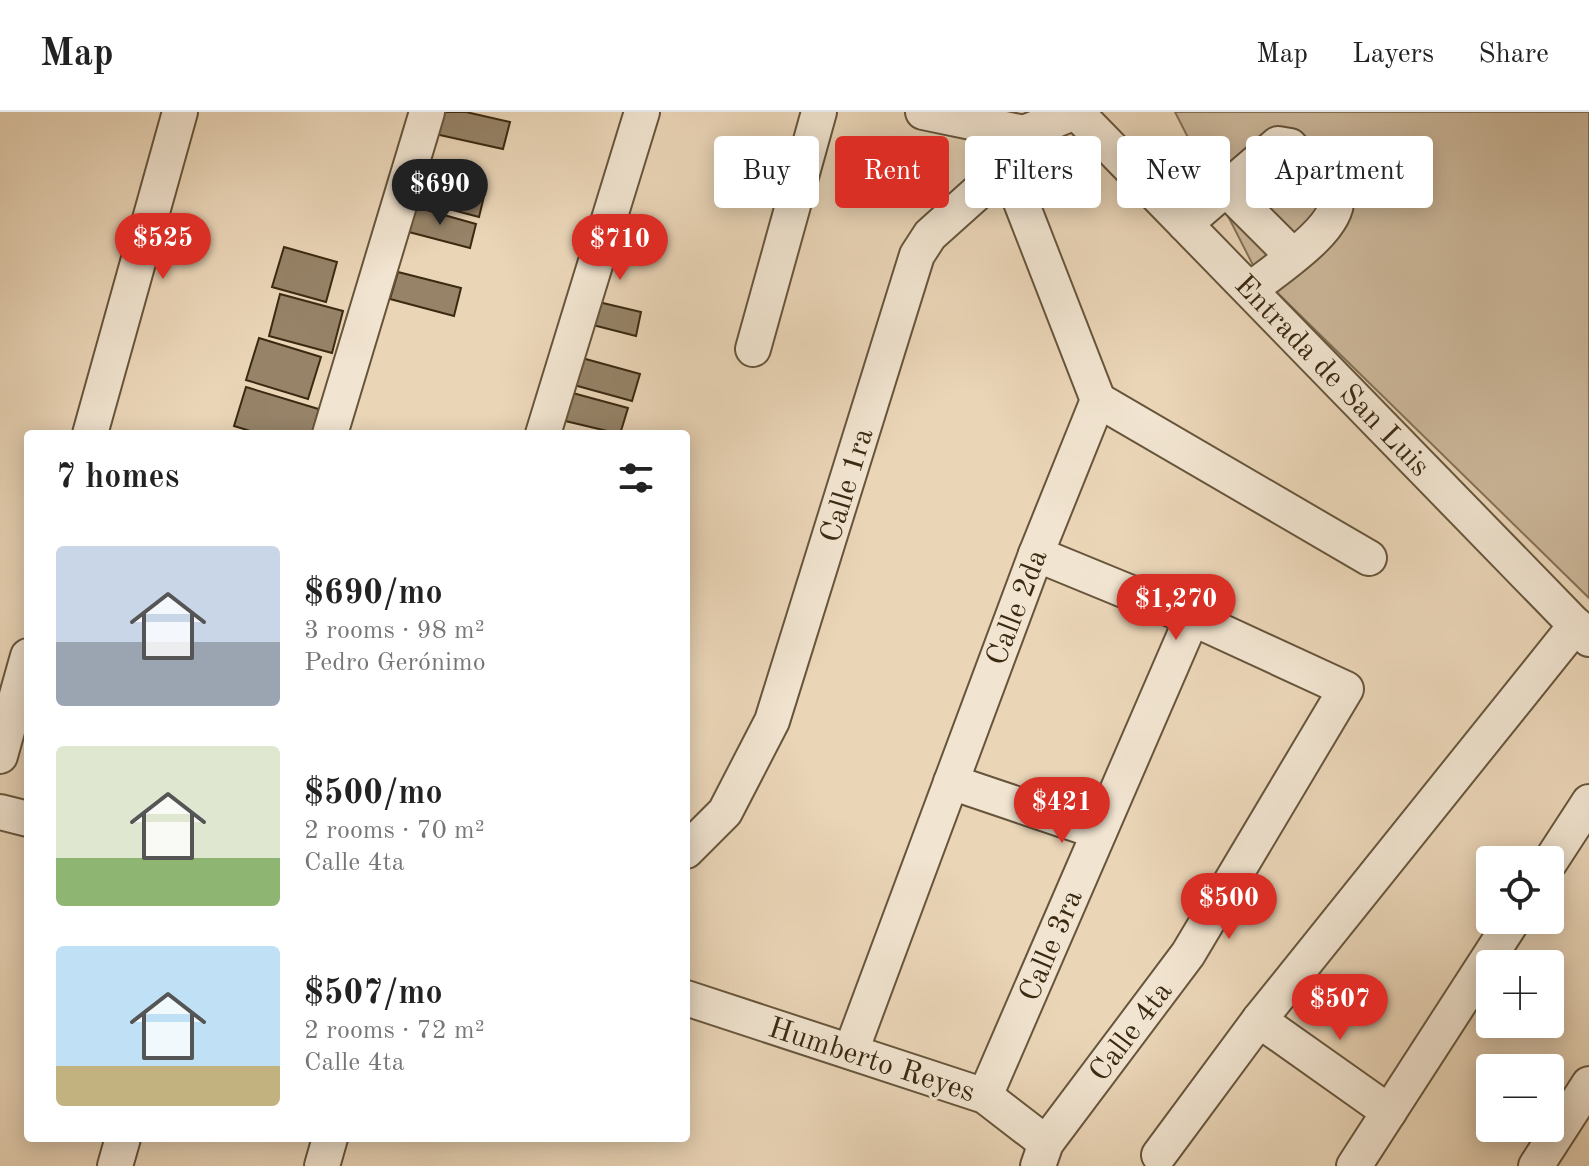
<!DOCTYPE html>
<html lang="en">
<head>
<meta charset="utf-8">
<style>
	body { margin:0; font-family:"Old Standard TT",serif; background:#f2f2f2; color:#222; height:100vh; display:flex; flex-direction:column; font-size:30px; white-space:nowrap }
	* { box-sizing:border-box; margin:0 }
	p { font-size:26px; color:#767676 }
	.icon { flex:none; width:44px; height:44px; fill:none; stroke:currentColor; stroke-width:2; stroke-linecap:round; stroke-linejoin:round }
	.map { position:relative; flex:1; overflow:hidden }
	.drawer { position:absolute; left:24px; top:318px; width:666px; height:712px; display:flex; flex-direction:column; background:#fff; border-radius:8px; box-shadow:0 4px 20px #0003 }
	.drawer>* { flex:none }
	.guide { position:absolute; left:714px; top:24px; width:754px; height:72px; display:flex; gap:16px }
	.fabs { position:absolute; left:1476px; top:734px; display:grid; gap:16px }
	.fabs a { display:grid; place-items:center; width:88px; height:88px; border-radius:8px; background:#fff; box-shadow:0 4px 20px #0003; font-size:40px }
	.price { position:absolute; translate:-50% -68px; padding:0 18px; border-radius:28px; background:#d93025; color:#fff; font-size:26px; line-height:52px; filter:drop-shadow(0 2px 4px #0008) }
	.price::after { content:''; position:absolute; left:50%; top:48px; width:24px; height:18px; margin-left:-12px; background:inherit; clip-path:polygon(0 0,100% 0,50% 100%) }
	.price.selected { background:#222; color:#fff }
	ul { padding:0; list-style:none }
	li { display:flex; align-items:center; gap:24px; height:200px; padding:0 32px }
	li span { display:grid; place-items:center; flex:none; width:224px; height:160px; border-radius:8px; color:#555 }
	li>.icon { margin-inline-start:auto }
	span .icon { width:96px; height:96px; fill:#fffc; stroke-width:1 }
	li b { font-size:34px }
	h2 { display:flex; justify-content:space-between; align-items:center; height:96px; padding:0 32px; font-size:34px }
	.tag { padding:0 28px; border-radius:8px; background:#fff; box-shadow:0 4px 20px #0003; font-size:28px; line-height:72px }
	.tag.selected { background:#d93025; color:#fff }
	header { display:flex; align-items:center; gap:48px; box-sizing:border-box; height:112px; padding:0 40px; background:#fff; border-bottom:2px solid #e0e0e0 }
	header strong { font-size:38px }
	nav { display:flex; gap:44px; margin-inline-start:auto; font-size:28px }
	.map>svg:first-child { display:block }
</style>
</head>
<body>
<header>
<strong>Map</strong>
<nav><a>Map</a><a>Layers</a><a>Share</a></nav>
</header>
<div class="map">
<svg width="1589" height="1054" viewBox="0 0 1589 1054">
	<rect width="100%" height="100%" fill="#ead5b7"/>
	<filter id="stains"><feTurbulence type="fractalNoise" baseFrequency=".0025" numOctaves="4"/><feColorMatrix values="0 0 0 0 .2 0 0 0 0 .09 0 0 0 0 .02 0 0 0 .5 -.17"/></filter>
	<radialGradient id="worn" r=".72"><stop offset=".6" stop-color="#630" stop-opacity="0"/><stop offset="1" stop-color="#630" stop-opacity=".3"/></radialGradient>
	<polygon fill="#ccb89b" stroke="#847156" stroke-width="2" points="1175,0 1589,0 1589,486 1257,161"/>
	<g fill="#968368" stroke="#3b2a12" stroke-width="2">
		<polygon points="440,0 466,0 510,10 503,37 435,22"/>
		<polygon points="423,60 486,76 479,105 415,88"/>
		<polygon points="412,94 476,112 470,136 405,119"/>
		<polygon points="284,135 337,150 326,190 272,175"/>
		<polygon points="398,160 461,176 454,204 390,187"/>
		<polygon points="280,182 343,199 332,241 269,224"/>
		<polygon points="590,188 641,200 636,224 585,211"/>
		<polygon points="259,226 321,245 308,287 246,268"/>
		<polygon points="582,246 640,262 632,289 574,273"/>
		<polygon points="246,275 325,299 318,322 260,322 234,314"/>
		<polygon points="569,280 628,296 620,322 561,308"/>
	</g>
	<g fill="none" stroke-linecap="round" stroke-linejoin="round">
		<defs>
			<g id="minor">
				<polyline points="923,0 1024,21 1075,0"/>
				<polyline points="1076,0 1589,527"/>
				<polyline points="1226,77 1292,143"/>
				<path d="M1185,112l93,-80 12,2 46,50c6,32 -63,75 -86,94"/>
				<polyline points="753,237 819,0"/>
				<polyline points="1098,288 1369,446"/>
				<polyline points="90,322 180,0"/>
				<polyline points="330,322 427,0"/>
				<polyline points="543,322 642,0"/>
				<polyline points="1036,442 1192,506 1346,577 1188,842 1046,1031 1038,1054"/>
				<polyline points="0,644 28,544"/>
				<polyline points="951,670 1099,720"/>
				<polyline points="0,700 28,707"/>
				<polyline points="686,739 725,700 772,609 917,143 930,123 1007,54 1024,21"/>
				<polyline points="1550,750 1589,690"/>
				<polyline points="686,886 985,984 1046,1031"/>
				<polyline points="1259,908 1389,1000"/>
				<polyline points="851,939 1036,442 1098,288 1007,54"/>
				<polyline points="985,984 1192,506"/>
				<polyline points="1159,1043 1259,908 1576,513"/>
				<polyline points="115,1054 123,1026"/>
				<polyline points="322,1054 330,1026"/>
				<polyline points="1354,1054 1513,808"/>
				<polyline points="1536,1054 1589,972"/>
			</g>
		</defs>
		<use href="#minor" stroke="#67553b" stroke-width="38"/>
		<use href="#minor" stroke="#f1e4d0" stroke-width="34"/>
	</g>
	<g text-anchor="middle" stroke-width="6" stroke-linejoin="round" paint-order="stroke">
		<g font-size="30" fill="#3b2a12" stroke="#f1e4d0">
			<text transform="translate(1333 263) rotate(46)" y="10">Entrada de San Luis</text>
			<text transform="translate(846 373) rotate(-73)" y="10">Calle 1ra</text>
			<text transform="translate(1016 495) rotate(-69)" y="10">Calle 2da</text>
			<text transform="translate(1050 833) rotate(-67)" y="10">Calle 3ra</text>
			<text transform="translate(1130 919) rotate(-53)" y="10">Calle 4ta</text>
			<text transform="translate(872 947) rotate(18)" y="10">Humberto Reyes</text>
		</g>
	</g>
	<rect width="100%" height="100%" filter="url(#stains)"/>
	<rect width="100%" height="100%" fill="url(#worn)"/>
</svg>
<div class="fabs">
<a><svg class="icon" aria-label="locate" viewBox="0 0 24 24"><circle cx="12" cy="12" r="6"/><path d="M12 2v4M12 18v4M2 12h4M18 12h4"/></svg></a>
<a>+</a>
<a>−</a>
</div>
<b class="price selected" style="left:440px;top:115px">$690</b>
<b class="price" style="left:163px;top:169px">$525</b>
<b class="price" style="left:620px;top:170px">$710</b>
<b class="price" style="left:1176px;top:530px">$1,270</b>
<b class="price" style="left:1062px;top:733px">$421</b>
<b class="price" style="left:1229px;top:829px">$500</b>
<b class="price" style="left:1340px;top:930px">$507</b>
<div class="guide">
<a class="tag">Buy</a>
<a class="tag selected">Rent</a>
<a class="tag">Filters</a>
<a class="tag">New</a>
<a class="tag">Apartment</a>
</div>
<section class="drawer">
<h2>7 homes<svg class="icon" aria-label="filters" viewBox="0 0 24 24"><path d="M4 7h16M4 17h16"/><circle cx="9" cy="7" r="2"/><circle cx="15" cy="17" r="2"/></svg></h2>
<ul>
<li><span style="background:linear-gradient(#c9d6e8 60%,#9aa5b1 0)"><svg class="icon" aria-label="home" viewBox="0 0 24 24"><path d="M3 11l9-7 9 7M6 9v11h12V9"/></svg></span><div><b>$690/mo</b><p>3 rooms · 98 m²</p><p>Pedro Gerónimo</p></div></li>
<li><span style="background:linear-gradient(#dfe7d0 70%,#8fb573 0)"><svg class="icon" aria-label="home" viewBox="0 0 24 24"><path d="M3 11l9-7 9 7M6 9v11h12V9"/></svg></span><div><b>$500/mo</b><p>2 rooms · 70 m²</p><p>Calle 4ta</p></div></li>
<li><span style="background:linear-gradient(#bfe0f5 75%,#c2b280 0)"><svg class="icon" aria-label="home" viewBox="0 0 24 24"><path d="M3 11l9-7 9 7M6 9v11h12V9"/></svg></span><div><b>$507/mo</b><p>2 rooms · 72 m²</p><p>Calle 4ta</p></div></li>
</ul>
</section>
</div>
</body>
</html>
